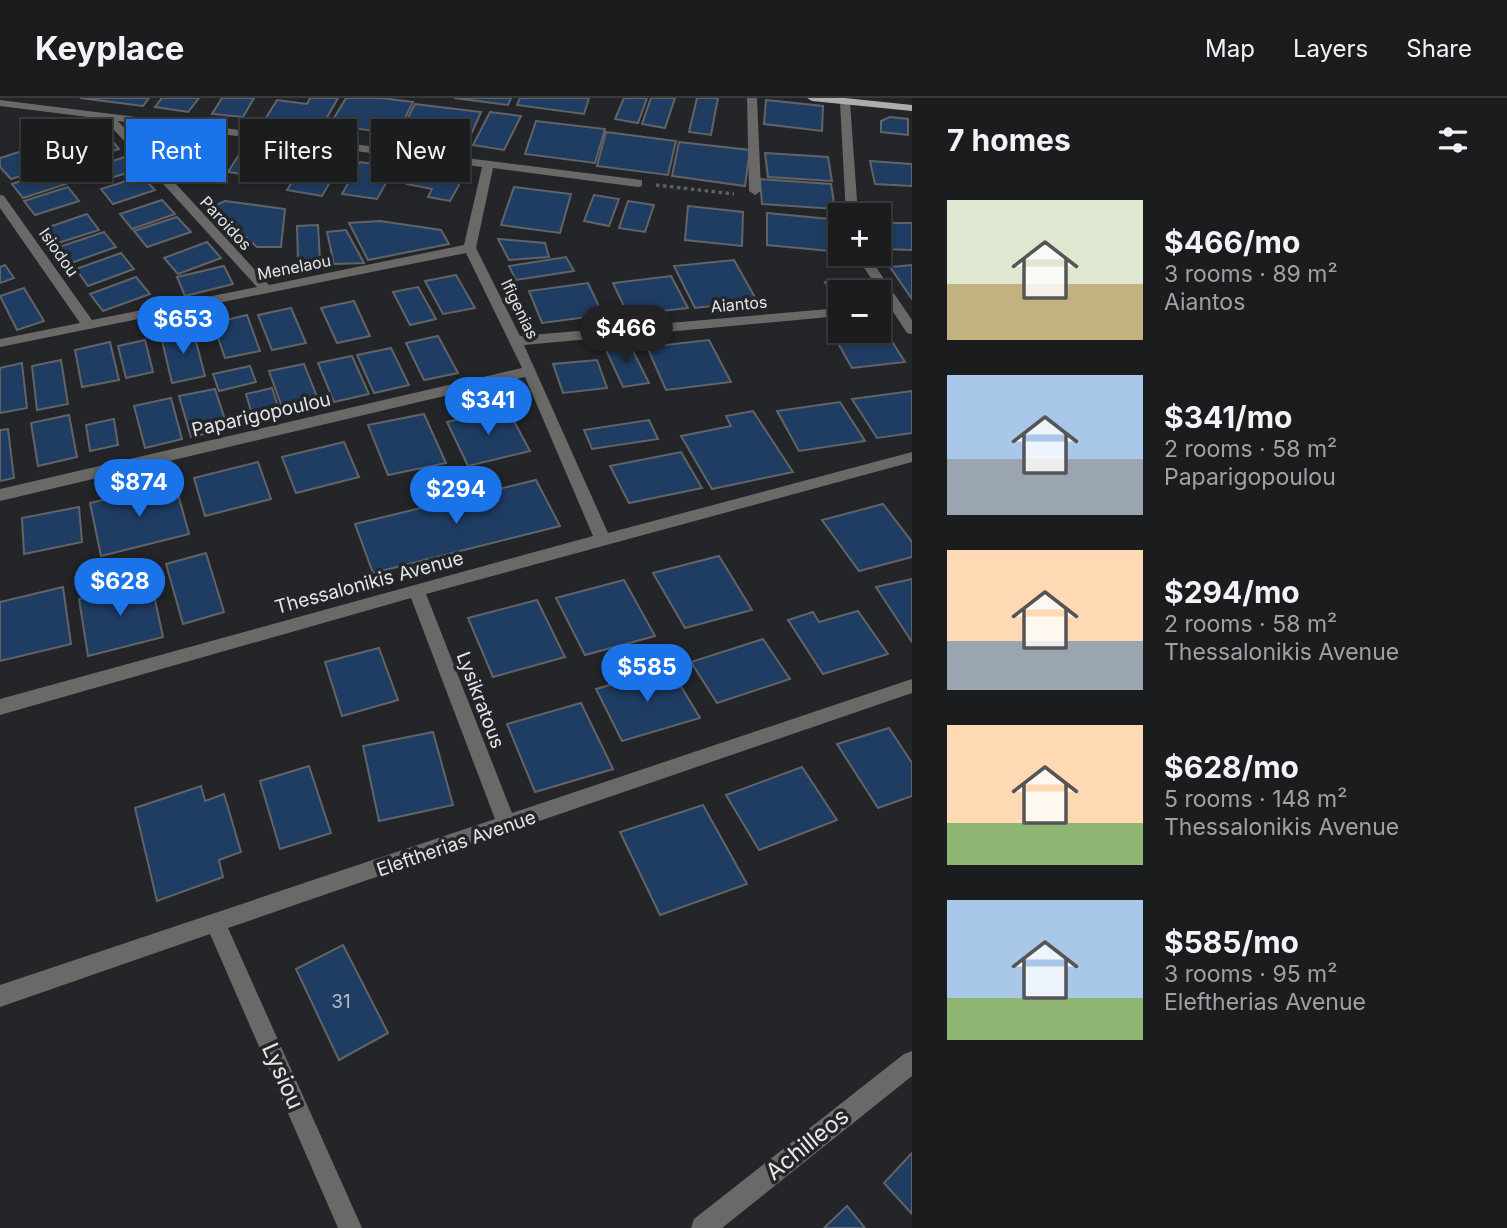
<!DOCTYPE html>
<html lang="en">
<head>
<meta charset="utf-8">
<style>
	body { margin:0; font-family:Inter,sans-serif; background:#232527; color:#f1f3f6; height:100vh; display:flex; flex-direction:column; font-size:26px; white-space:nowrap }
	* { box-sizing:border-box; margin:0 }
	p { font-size:23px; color:#9fa1a4 }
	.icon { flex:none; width:38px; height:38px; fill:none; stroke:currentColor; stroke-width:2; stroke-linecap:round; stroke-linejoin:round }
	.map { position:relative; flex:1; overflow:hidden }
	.panel { display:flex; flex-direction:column; background:#1a1c1e; width:595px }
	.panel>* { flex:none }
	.guide { position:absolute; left:21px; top:21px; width:665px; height:63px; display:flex; gap:14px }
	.tools { position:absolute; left:828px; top:105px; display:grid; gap:14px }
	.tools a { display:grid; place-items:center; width:63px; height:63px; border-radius:0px; background:#1a1c1e; box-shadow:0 4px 10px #0003,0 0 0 2px #383a3c; font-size:35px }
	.price { position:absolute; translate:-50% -60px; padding:0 16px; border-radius:24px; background:#1a73e8; color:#fff; font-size:23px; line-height:46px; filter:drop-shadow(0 2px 4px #0008) }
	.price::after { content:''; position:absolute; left:50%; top:42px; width:21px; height:16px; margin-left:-10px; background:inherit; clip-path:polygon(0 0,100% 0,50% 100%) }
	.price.on { background:#222; color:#fff }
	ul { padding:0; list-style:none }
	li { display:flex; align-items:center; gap:21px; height:175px; padding:0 35px }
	li span { display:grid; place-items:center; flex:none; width:196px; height:140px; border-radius:0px; color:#555 }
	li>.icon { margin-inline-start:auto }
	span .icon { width:84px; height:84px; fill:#fffc; stroke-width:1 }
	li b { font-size:30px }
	h2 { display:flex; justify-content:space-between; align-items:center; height:84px; padding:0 35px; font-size:30px }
	.pill { padding:0 24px; border-radius:0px; background:#1a1c1e; box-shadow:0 4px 10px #0003,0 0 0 2px #383a3c; font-size:24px; line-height:63px }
	.pill.on { background:#1a73e8; color:#fff }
	header { display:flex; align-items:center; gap:42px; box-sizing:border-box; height:98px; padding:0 35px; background:#1a1c1e; border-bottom:2px solid #383a3c }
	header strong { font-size:33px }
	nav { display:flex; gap:38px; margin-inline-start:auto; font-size:24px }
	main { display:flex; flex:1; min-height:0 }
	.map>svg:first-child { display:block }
</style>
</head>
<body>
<header>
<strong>Keyplace</strong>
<nav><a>Map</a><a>Layers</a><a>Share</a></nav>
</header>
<main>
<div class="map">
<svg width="912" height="1130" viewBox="0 0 912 1130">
	<rect width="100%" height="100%" fill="#232528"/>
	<g fill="#1f3d63" stroke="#616366" stroke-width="2">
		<polygon points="80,0 149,0 143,8"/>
		<polygon points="162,0 199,0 188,14 155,9"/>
		<polygon points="222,0 254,0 243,19 212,16"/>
		<polygon points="310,0 338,0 321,30 264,23 277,2 307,6"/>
		<polygon points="346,0 381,0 413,4 397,36 330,27"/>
		<polygon points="454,0 511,0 508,7"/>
		<polygon points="520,0 589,0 584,16 517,7"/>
		<polygon points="624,0 647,0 638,25 615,21"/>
		<polygon points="651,0 675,0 665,30 642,26"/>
		<polygon points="697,0 718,0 711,37 689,34"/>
		<polygon points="766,2 823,8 822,33 764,26"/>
		<polygon points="415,6 481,14 467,46 399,38"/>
		<polygon points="490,14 521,18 504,52 473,47"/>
		<polygon points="890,19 908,21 908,37 881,34 881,23"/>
		<polygon points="536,23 605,31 595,65 525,56"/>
		<polygon points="606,34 676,43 668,77 597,68"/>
		<polygon points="108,38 119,51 78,64 67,50"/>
		<polygon points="679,44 750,52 745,88 672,78"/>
		<polygon points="242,52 284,58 271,80 228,74"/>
		<polygon points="22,53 39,72 11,81 0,69 0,60"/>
		<polygon points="765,55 828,59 832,83 768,79"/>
		<polygon points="125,59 136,72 95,85 84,72"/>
		<polygon points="307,60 341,65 322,98 287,92"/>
		<polygon points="870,63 912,66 912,88 875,86"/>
		<polygon points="360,64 395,69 377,101 342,96"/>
		<polygon points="417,71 453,78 459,87 450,103 428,99 432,91 407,86"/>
		<polygon points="55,72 66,86 23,100 12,86"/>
		<polygon points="142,78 155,92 113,106 101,91"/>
		<polygon points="760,81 831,86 835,111 762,106"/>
		<polygon points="68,89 79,103 35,117 24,103"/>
		<polygon points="514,89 571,96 560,135 501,127"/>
		<polygon points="594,97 619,101 609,128 584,123"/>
		<polygon points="162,102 175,116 132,131 120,116"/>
		<polygon points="225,103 285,111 281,149 257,149 212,109"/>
		<polygon points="628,103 654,107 645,134 619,130"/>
		<polygon points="688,108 743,114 742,148 685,142"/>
		<polygon points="767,115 840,122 840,154 767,147"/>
		<polygon points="87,116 99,132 55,146 43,131"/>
		<polygon points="177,119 191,134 147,149 134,133"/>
		<polygon points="380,123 441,132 449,146 368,162 349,125"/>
		<polygon points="878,125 912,125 912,152 880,151"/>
		<polygon points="318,127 320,161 298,163 297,128"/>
		<polygon points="346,132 364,165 334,166 327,134"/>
		<polygon points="104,134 116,149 71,165 59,149"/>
		<polygon points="498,141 545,145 549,159 509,162"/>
		<polygon points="207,144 221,160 178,176 164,160"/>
		<polygon points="121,155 134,171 88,188 76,171"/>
		<polygon points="566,159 574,173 516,182 509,168"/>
		<polygon points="734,162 757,203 695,210 674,168"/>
		<polygon points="5,167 14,180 0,185 0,169"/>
		<polygon points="912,167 912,201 890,169"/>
		<polygon points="224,168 233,186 185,198 177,179"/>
		<polygon points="456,177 475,210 443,216 425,183"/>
		<polygon points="671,178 688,210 628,217 613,185"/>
		<polygon points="136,179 150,196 103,213 90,196"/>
		<polygon points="847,182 855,194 833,197 825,184"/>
		<polygon points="588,185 603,217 542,225 529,193"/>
		<polygon points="418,189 436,221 410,227 393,194"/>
		<polygon points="24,190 44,223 17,232 0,198"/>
		<polygon points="354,203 370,238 337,245 321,210"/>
		<polygon points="291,210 306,245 272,252 258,217"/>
		<polygon points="247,217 260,253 225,260 213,225"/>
		<polygon points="193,232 205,278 172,285 161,238"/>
		<polygon points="886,234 905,264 852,270 835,240"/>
		<polygon points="438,238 458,275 424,282 406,245"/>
		<polygon points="145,242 153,274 126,280 118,248"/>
		<polygon points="709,242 731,284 666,292 647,249"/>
		<polygon points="110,244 119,282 82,289 75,252"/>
		<polygon points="629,245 649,285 623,289 604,248"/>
		<polygon points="391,250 409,287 374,295 357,257"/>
		<polygon points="352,258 369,296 334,304 318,265"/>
		<polygon points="61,262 68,306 37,312 32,268"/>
		<polygon points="597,262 607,290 563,295 553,266"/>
		<polygon points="22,265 27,310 0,315 0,270"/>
		<polygon points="304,266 319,304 283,312 269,273"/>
		<polygon points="250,268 256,284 219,293 213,276"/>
		<polygon points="272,290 280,315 253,320 246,296"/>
		<polygon points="215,291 228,331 191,339 179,298"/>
		<polygon points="912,293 912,335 877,340 852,301"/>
		<polygon points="171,300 182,341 145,350 134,308"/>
		<polygon points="840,304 865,343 799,353 777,313"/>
		<polygon points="507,310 530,353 468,368 447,324"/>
		<polygon points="753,313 793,374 712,391 681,338 731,328 726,318"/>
		<polygon points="424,316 446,365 388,377 368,327"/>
		<polygon points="69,317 77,359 38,368 31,325"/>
		<polygon points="114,321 118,347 90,353 86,327"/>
		<polygon points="649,322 658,341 592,351 584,332"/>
		<polygon points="8,331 14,380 0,383 0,332"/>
		<polygon points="344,344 359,379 296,395 282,359"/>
		<polygon points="681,354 702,390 629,405 610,368"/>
		<polygon points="258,364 271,401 205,418 194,380"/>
		<polygon points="536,382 560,428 373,475 355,426"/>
		<polygon points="175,385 189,436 101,458 90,405"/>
		<polygon points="883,406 912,444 912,459 859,473 822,422"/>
		<polygon points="79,409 82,444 24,456 22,420"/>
		<polygon points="206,455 224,514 183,526 166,466"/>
		<polygon points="719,458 752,512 685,530 653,475"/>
		<polygon points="912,481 912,544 876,489"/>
		<polygon points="624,482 655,538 585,557 556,500"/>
		<polygon points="151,483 163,539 88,558 79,501"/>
		<polygon points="63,489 71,546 0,563 0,504"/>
		<polygon points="537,502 565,559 493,579 468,520"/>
		<polygon points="858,513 888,556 823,576 788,522 813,514 819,524"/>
		<polygon points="763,541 790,581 717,605 691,564"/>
		<polygon points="379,550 398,602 342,618 325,564"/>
		<polygon points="670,570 700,620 622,643 596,591"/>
		<polygon points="581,605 613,671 535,694 507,626"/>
		<polygon points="889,630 912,665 912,698 878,710 837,646"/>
		<polygon points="433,634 453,707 379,723 363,648"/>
		<polygon points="309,668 331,735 280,751 260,683"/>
		<polygon points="802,669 837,722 759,752 726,697"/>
		<polygon points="201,688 205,703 224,696 241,754 219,762 223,779 157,803 135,710"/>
		<polygon points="703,707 747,786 660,817 620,734"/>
		<polygon points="343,847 388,935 339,962 296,871"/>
		<polygon points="912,1055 912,1116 884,1085"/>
		<polygon points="847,1108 865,1130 824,1130"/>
	</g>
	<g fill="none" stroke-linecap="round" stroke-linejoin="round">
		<polyline stroke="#5d5f61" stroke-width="3.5" stroke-dasharray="3.5 3.5" stroke-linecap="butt" points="656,87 734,96"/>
		<g fill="#6a6968" fill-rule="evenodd">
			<polygon points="747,0 757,0 761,93 755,97 749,93"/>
			<polygon points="845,1 850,4 858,117 846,117 840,4"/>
			<path d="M0,2l642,80v6l-4,1 -145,-19 -17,80 44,88 320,-28v8l-316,29 84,188 304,-81v10l-486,132 86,219 400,-134v14l-684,235 134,300h-24l-128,-294 -210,73v-22l495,-166 -84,-221 -411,117v-16l593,-163 -68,-159 -525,124v-12l522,-121 -56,-115 -466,94v-8l80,-16 -80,-115v-13l4,1 88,124 165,-33 -153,-168 -104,-13zM118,23l364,46 -18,78 -195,40z"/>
			<polygon points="855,156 867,156 912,222 912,236 907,235"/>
			<polygon points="912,953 912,978 722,1130 691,1130 694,1121 904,956"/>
		</g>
		<polygon fill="#afadaa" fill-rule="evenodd" points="807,0 845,0 912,7 912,13 812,3"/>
	</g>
	<g text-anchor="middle" stroke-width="7" stroke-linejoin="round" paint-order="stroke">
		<g font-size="16" fill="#e4e6e7" stroke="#232528">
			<text transform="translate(226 125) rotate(47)" y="6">Paroidos</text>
			<text transform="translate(59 154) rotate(55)" y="6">Isiodou</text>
			<text transform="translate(294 169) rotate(-11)" y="6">Menelaou</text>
			<text transform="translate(739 206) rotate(-5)" y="6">Aiantos</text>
			<text transform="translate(520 211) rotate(64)" y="6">Ifigenias</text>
		</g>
		<g font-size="19" fill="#e4e6e7" stroke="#232528">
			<text transform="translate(261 316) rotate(-13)" y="7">Paparigopoulou</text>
			<text transform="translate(369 484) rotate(-15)" y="7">Thessalonikis Avenue</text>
			<text transform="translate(481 602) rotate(69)" y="7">Lysikratous</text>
			<text transform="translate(456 745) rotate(-19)" y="7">Eleftherias Avenue</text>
		</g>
		<g font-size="19" fill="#b3bcc6">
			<text x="341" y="910">31</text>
		</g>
		<g font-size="23" fill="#e4e6e7" stroke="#232528">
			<text transform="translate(283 978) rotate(66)" y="8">Lysiou</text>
			<text transform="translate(807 1046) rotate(-39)" y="8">Achilleos</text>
		</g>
	</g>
</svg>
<div class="tools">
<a>+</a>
<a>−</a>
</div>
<b class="price" style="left:183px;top:258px">$653</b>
<b class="price on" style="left:626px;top:267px">$466</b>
<b class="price" style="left:488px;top:339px">$341</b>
<b class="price" style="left:139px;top:421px">$874</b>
<b class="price" style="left:456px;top:428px">$294</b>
<b class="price" style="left:120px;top:520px">$628</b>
<b class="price" style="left:647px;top:606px">$585</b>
<div class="guide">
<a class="pill">Buy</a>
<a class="pill on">Rent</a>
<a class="pill">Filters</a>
<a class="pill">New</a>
</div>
</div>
<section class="panel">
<h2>7 homes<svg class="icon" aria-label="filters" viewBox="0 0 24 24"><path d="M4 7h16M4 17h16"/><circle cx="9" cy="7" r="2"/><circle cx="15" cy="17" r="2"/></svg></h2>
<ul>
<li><span style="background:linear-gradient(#dfe7d0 60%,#c2b280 0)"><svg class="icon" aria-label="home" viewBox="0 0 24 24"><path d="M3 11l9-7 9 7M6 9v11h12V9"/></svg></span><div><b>$466/mo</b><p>3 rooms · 89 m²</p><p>Aiantos</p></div></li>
<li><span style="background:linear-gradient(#a9c7e8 60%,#9aa5b1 0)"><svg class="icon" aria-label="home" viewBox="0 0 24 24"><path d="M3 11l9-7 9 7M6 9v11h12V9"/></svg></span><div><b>$341/mo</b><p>2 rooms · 58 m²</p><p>Paparigopoulou</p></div></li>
<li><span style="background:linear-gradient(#ffd9b3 65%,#9aa5b1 0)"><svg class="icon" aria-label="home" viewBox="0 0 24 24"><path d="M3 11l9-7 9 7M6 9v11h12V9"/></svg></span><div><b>$294/mo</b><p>2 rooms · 58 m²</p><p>Thessalonikis Avenue</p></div></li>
<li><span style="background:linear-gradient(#ffd9b3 70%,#8fb573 0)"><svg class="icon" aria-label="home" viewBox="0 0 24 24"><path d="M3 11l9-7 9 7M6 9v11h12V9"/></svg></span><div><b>$628/mo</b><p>5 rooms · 148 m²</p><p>Thessalonikis Avenue</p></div></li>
<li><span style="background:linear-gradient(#a9c7e8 70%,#8fb573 0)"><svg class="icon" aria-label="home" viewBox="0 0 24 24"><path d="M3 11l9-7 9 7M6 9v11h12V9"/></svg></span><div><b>$585/mo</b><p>3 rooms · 95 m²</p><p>Eleftherias Avenue</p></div></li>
</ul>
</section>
</main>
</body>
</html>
